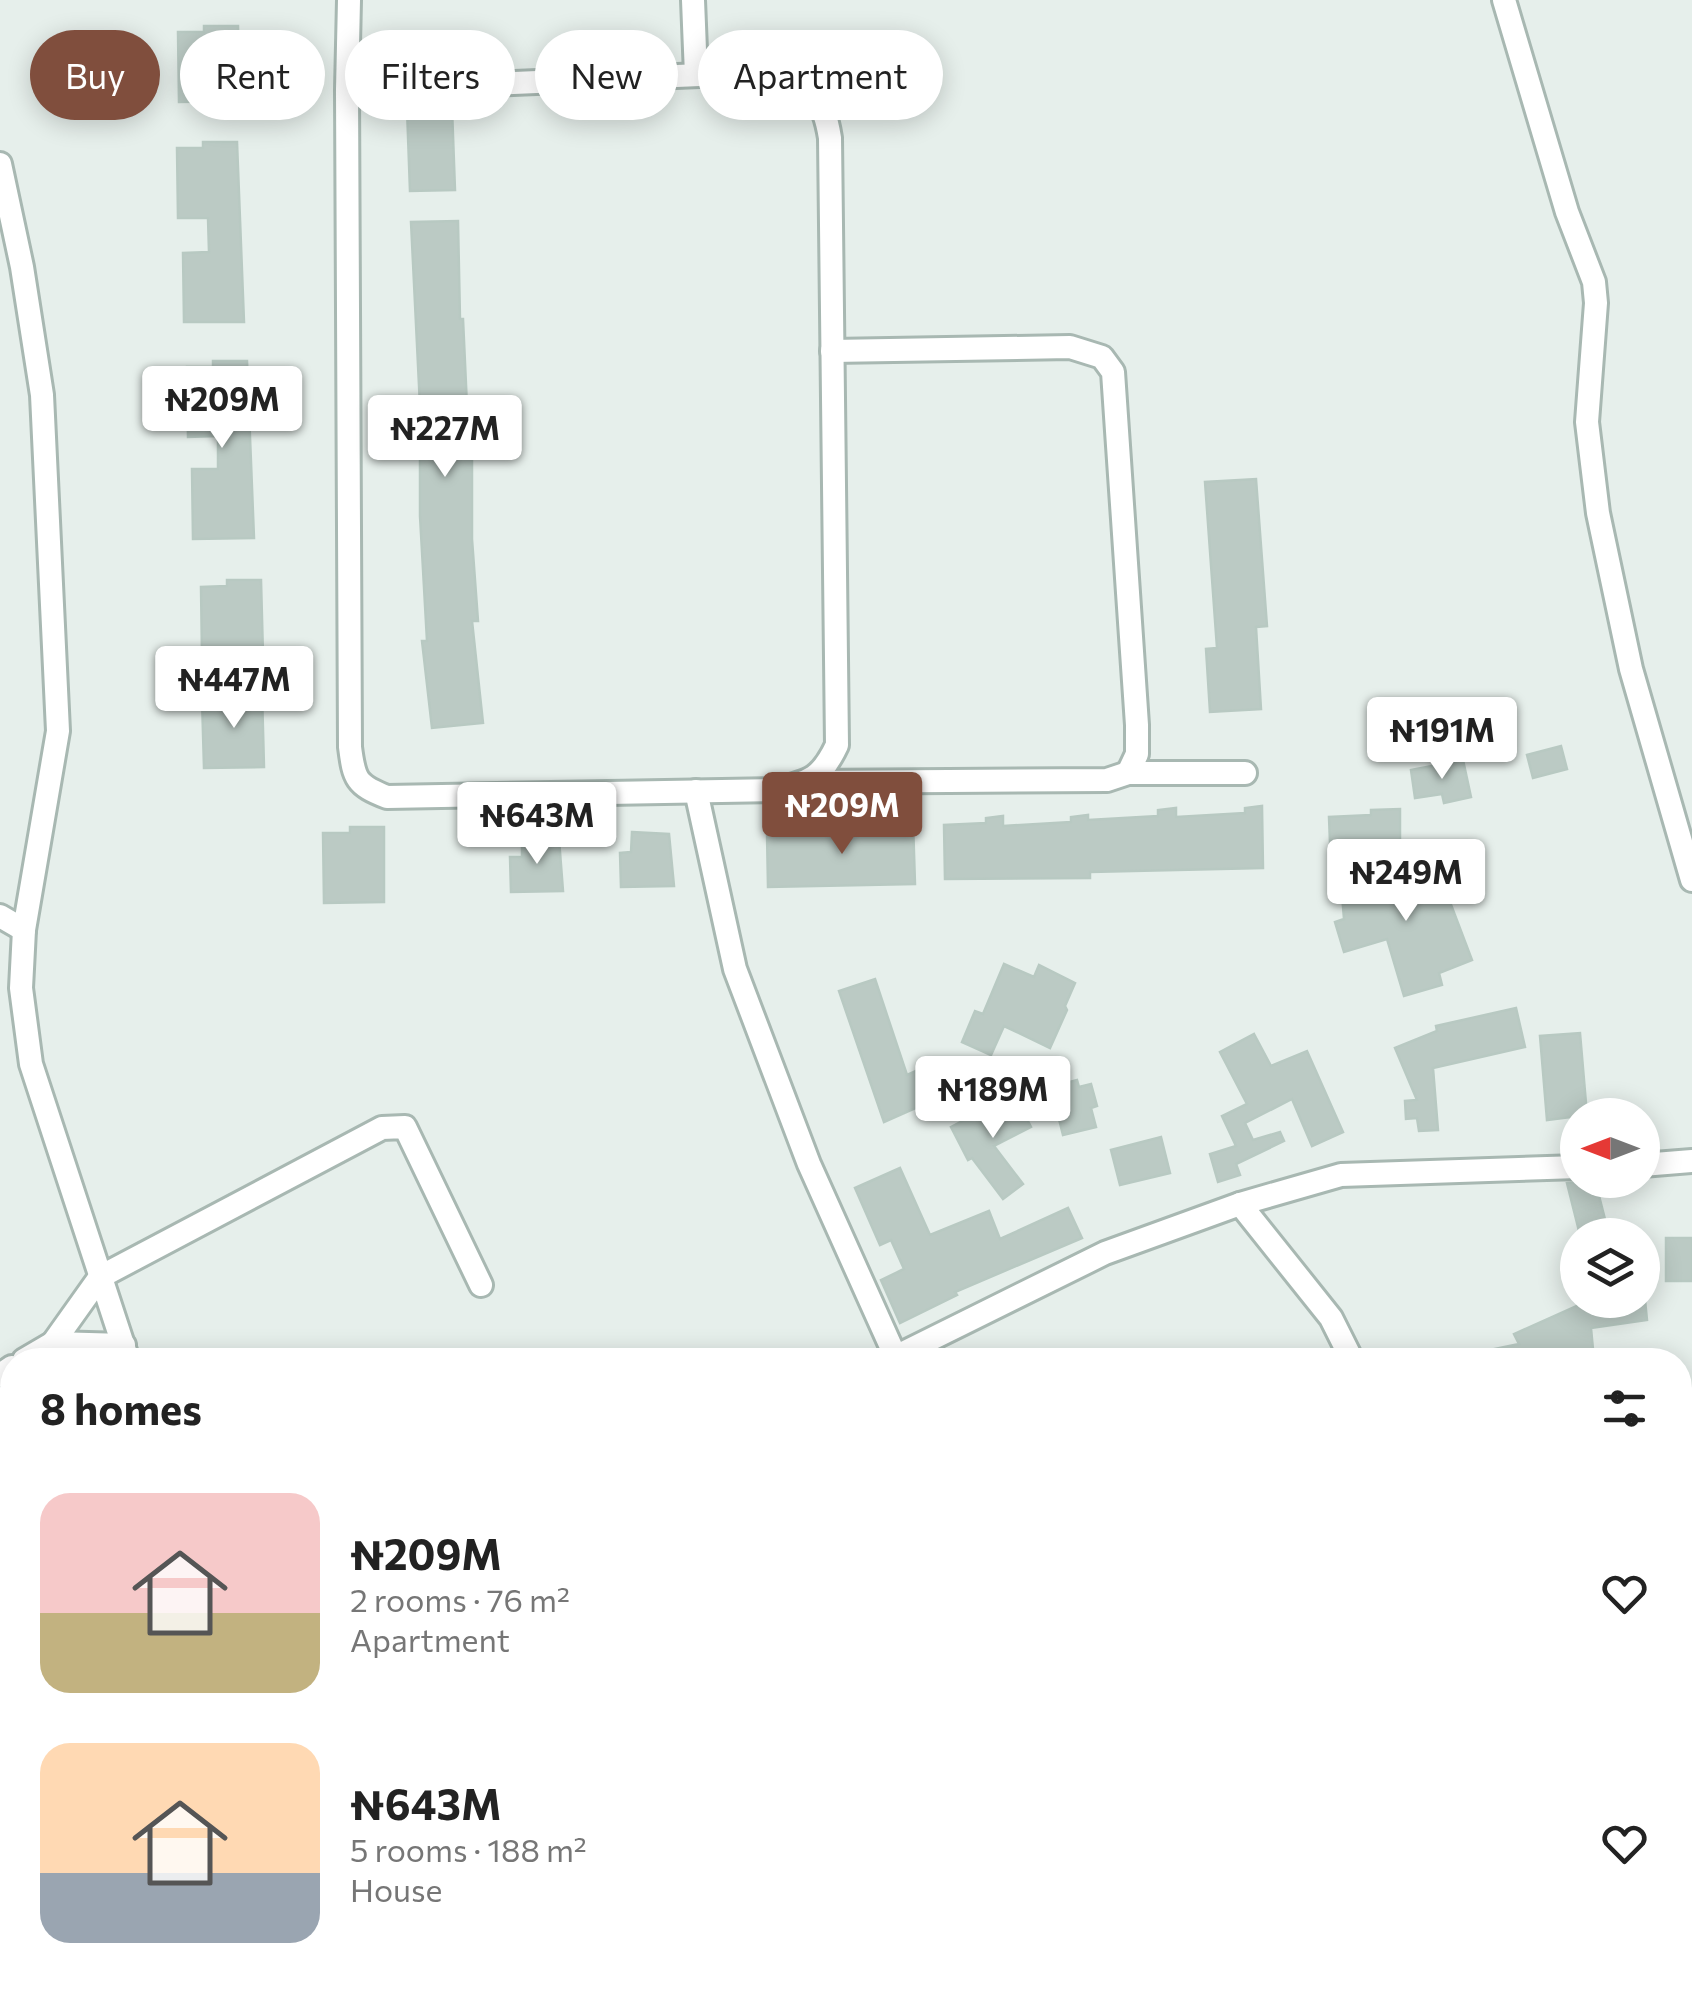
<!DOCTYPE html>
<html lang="en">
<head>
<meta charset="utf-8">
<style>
	body { margin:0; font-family:Commissioner,sans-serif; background:#f6f6f6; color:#222; height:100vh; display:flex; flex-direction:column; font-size:38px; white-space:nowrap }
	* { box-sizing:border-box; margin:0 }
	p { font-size:32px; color:#767676 }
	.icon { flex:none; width:55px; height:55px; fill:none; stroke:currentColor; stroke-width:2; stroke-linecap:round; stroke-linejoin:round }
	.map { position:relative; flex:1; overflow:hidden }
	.drawer { position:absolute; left:0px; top:1348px; width:1692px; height:642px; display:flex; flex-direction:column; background:#fff; border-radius:40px 40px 0 0; box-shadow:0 5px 25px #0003 }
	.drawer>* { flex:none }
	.hud { position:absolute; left:30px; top:30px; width:1000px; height:90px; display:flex; gap:20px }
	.needle { width:65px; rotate:270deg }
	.tools { position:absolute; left:1560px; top:1098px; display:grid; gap:20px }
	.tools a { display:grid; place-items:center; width:100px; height:100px; border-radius:50%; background:#fff; box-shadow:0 5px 25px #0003; font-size:50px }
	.price { position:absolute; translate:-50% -85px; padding:0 22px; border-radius:10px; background:#fff; color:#222; font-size:32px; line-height:65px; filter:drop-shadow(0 2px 5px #0008) }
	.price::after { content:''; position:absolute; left:50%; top:60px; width:30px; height:22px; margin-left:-15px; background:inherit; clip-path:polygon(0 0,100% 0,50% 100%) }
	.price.selected { background:#804e3d; color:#fff }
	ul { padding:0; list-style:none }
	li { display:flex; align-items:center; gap:30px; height:250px; padding:0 40px }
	li span { display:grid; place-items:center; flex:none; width:280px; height:200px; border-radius:30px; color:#555 }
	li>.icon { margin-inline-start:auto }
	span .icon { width:120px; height:120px; fill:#fffc; stroke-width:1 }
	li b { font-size:42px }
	h2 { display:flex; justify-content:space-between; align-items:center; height:120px; padding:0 40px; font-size:42px }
	.tag { padding:0 35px; border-radius:45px; background:#fff; box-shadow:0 5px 25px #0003; font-size:35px; line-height:90px }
	.tag.selected { background:#804e3d; color:#fff }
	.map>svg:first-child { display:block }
</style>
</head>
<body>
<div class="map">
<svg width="1692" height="1989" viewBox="0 0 1692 1989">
	<rect width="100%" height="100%" fill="#e6efeb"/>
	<g fill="#bbcac4" stroke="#b8c9c2" stroke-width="2.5">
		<polygon points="204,26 238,26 240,101 179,102 178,32 204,32"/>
		<polygon points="452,108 455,190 410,191 407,109"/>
		<polygon points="203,142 237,142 244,322 184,322 183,253 209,252 208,218 178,218 177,148 203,148"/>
		<polygon points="458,221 460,319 463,319 468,428 472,428 472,539 478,621 472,621 483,723 432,728 422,641 427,641 420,516 420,406 411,222"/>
		<polygon points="213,361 247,361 254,538 193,539 192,469 218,469 218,436 188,437 187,367 213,367"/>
		<polygon points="1256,479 1267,626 1256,627 1261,709 1210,712 1206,649 1217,648 1205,482"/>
		<polygon points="227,580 261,580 263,655 202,656 201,587 227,586"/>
		<polygon points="228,692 262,692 264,767 204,768 202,699 228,698"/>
		<polygon points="1561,746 1567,769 1533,778 1527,755"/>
		<polygon points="1463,760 1471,797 1444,803 1442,794 1415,798 1411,770"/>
		<polygon points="1262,806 1263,868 1090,872 1090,878 945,879 944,825 986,823 986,818 1003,816 1003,826 1071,822 1071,817 1088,815 1088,820 1158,816 1158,810 1176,808 1176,817 1245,813 1245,808"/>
		<polygon points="1400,809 1400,842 1330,843 1329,817 1371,815 1371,810"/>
		<polygon points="913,821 915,884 768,887 767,834 808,831 808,826 826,824 826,833 896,829 896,823"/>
		<polygon points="350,827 384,827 384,902 324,903 323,833 350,833"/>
		<polygon points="632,832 669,834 674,886 621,887 620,853 631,852"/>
		<polygon points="522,837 559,839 563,891 511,892 510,857 522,857"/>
		<polygon points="1431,852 1472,960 1439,973 1442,985 1404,996 1387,939 1344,952 1335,922 1344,919 1341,882 1415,875 1410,860"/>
		<polygon points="1004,964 1034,977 1039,965 1075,983 1065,1006 1067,1010 1050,1048 1004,1026 991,1055 962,1042 975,1011 983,1014"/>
		<polygon points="875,979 907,1075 925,1067 938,1098 884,1122 839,991"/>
		<polygon points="1516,1008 1525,1047 1433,1068 1438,1130 1419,1131 1417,1118 1406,1119 1405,1101 1417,1100 1395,1048 1437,1031 1436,1026"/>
		<polygon points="1580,1033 1587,1115 1547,1120 1540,1036"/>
		<polygon points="1254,1034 1271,1066 1307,1051 1343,1132 1312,1146 1292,1099 1245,1123 1253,1140 1280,1132 1284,1141 1236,1164 1240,1175 1218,1182 1210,1154 1236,1146 1222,1116 1247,1104 1220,1052"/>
		<polygon points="1077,1080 1079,1087 1091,1084 1097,1106 1091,1108 1096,1127 1063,1135 1051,1087"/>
		<polygon points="1014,1094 1031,1127 994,1146 1023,1184 1003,1199 972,1158 968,1160 951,1127"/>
		<polygon points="1161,1137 1170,1173 1120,1185 1111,1150"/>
		<polygon points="900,1168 930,1235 989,1211 1000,1239 1068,1208 1082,1238 955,1292 957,1295 900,1323 881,1280 904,1269 891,1240 880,1245 855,1188"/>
		<polygon points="1595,1180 1609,1235 1580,1235 1567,1183"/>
		<rect x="1666" y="1238" width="26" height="43"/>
		<polygon points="1590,1300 1645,1300 1647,1320 1591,1328 1594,1360 1481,1360 1480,1352 1519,1344 1514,1334"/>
	</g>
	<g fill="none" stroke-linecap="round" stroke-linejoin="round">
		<defs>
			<g id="minor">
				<polyline points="693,0 696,75"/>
				<polyline points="1504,0 1567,212 1594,282 1596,303 1587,422 1598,513 1631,669 1692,880"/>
				<path d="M347,90l425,-18c39,17 51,22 58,66l7,607c-16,34 -26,36 -62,45l-388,7c-31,-12 -33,-18 -37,-50l-3,-657 2,-90"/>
				<polyline points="0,164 22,267 42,395 58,731 24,930 21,988 31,1064 128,1360"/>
				<polyline points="832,351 1070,347 1102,357 1113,372 1137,725 1137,754 1128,773"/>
				<polyline points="809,782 1107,780 1128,773 1245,773"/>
				<polyline points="696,791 735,969 809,1164 897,1360"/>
				<polyline points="0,916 24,930"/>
				<polyline points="1642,1165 1692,1161"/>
				<polyline points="1240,1204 1331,1318 1352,1360"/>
				<polyline points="53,1343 100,1277 382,1128 405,1127 481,1285"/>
				<polyline points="24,1360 53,1343 124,1345"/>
				<polyline points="889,1360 1105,1253 1240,1204 1341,1175 1578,1167"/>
				<polyline points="0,1375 12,1367"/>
				<polyline points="1680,1433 1692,1431"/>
				<polyline points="1680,1645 1692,1642"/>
				<polyline points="0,1923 12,1915"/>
				<polyline points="284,1978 290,1989"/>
				<polyline points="936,1989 939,1978"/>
			</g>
		</defs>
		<use href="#minor" stroke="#a8b8b2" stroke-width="28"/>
		<use href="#minor" stroke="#fff" stroke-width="22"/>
	</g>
</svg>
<div class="tools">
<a><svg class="needle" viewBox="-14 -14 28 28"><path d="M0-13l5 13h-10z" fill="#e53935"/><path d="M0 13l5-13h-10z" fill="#767676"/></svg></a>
<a><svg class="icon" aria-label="layers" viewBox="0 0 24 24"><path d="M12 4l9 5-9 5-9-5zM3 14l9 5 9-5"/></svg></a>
</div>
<b class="price" style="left:222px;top:451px">₦209M</b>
<b class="price" style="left:445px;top:480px">₦227M</b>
<b class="price" style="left:234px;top:731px">₦447M</b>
<b class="price" style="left:1442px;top:782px">₦191M</b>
<b class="price selected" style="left:842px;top:857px">₦209M</b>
<b class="price" style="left:537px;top:867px">₦643M</b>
<b class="price" style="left:1406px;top:924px">₦249M</b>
<b class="price" style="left:993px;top:1141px">₦189M</b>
<div class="hud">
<a class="tag selected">Buy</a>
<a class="tag">Rent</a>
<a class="tag">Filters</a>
<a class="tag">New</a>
<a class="tag">Apartment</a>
</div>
<section class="drawer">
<h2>8 homes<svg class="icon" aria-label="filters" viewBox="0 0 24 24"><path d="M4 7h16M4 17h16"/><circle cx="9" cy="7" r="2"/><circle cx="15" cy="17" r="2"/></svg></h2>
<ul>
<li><span style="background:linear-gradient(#f6c9c9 60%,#c2b280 0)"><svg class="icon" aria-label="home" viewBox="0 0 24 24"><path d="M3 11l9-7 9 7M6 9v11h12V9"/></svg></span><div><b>₦209M</b><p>2 rooms · 76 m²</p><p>Apartment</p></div><svg class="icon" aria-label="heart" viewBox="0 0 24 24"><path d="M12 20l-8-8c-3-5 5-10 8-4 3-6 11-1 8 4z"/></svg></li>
<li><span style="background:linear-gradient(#ffd9b3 65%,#9aa5b1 0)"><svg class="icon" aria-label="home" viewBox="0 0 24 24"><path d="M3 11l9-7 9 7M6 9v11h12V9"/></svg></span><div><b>₦643M</b><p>5 rooms · 188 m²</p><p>House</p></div><svg class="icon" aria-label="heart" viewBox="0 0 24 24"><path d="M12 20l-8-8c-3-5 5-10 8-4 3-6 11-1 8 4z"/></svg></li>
</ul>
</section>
</div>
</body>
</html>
